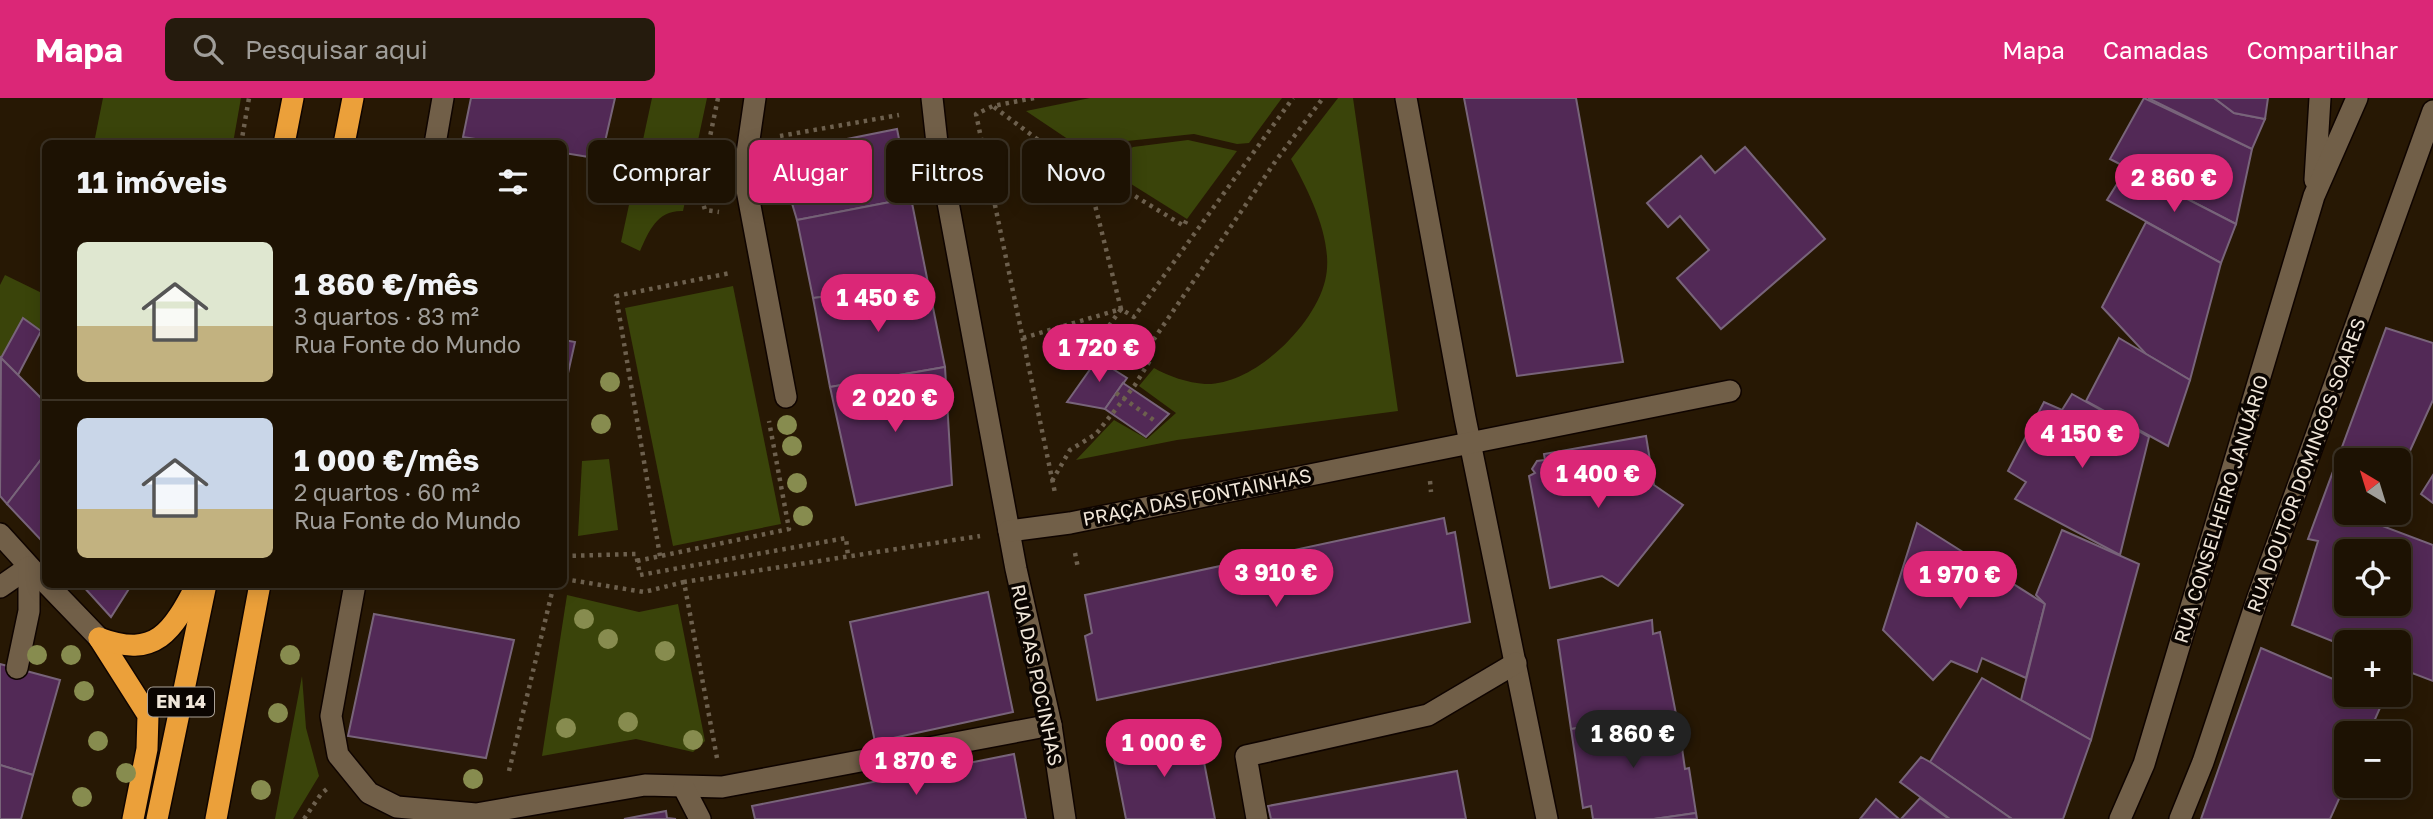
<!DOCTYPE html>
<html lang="pt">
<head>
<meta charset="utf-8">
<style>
	body { margin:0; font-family:"Golos Text",sans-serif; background:#251b0d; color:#f1f3f6; height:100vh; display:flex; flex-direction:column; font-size:26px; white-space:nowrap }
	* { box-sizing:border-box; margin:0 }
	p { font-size:23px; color:#a09e9a }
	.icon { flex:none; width:38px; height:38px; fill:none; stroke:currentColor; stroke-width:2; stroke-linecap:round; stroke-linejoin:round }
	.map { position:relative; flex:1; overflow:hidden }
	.drawer { position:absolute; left:42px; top:42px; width:525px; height:448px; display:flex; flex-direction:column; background:#1d1203; border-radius:10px; box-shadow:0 4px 18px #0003,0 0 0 2px #3b3225 }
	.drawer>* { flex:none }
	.top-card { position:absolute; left:588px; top:42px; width:665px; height:63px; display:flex; gap:14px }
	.needle { width:46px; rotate:322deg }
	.fabs { position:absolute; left:2334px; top:350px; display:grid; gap:14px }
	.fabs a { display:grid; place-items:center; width:77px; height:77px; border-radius:10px; background:#1d1203; box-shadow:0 4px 18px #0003,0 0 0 2px #3b3225; font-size:35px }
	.price { position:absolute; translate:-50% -60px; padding:0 16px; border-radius:24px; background:#db2777; color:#fff; font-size:23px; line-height:46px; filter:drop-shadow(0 2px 4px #0008) }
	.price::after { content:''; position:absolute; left:50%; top:42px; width:21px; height:16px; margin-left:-10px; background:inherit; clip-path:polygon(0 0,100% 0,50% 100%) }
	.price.on { background:#222; color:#fff }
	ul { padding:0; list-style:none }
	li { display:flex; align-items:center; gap:21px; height:175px; padding:0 35px }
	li+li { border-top:2px solid #3b3225 }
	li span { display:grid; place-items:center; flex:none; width:196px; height:140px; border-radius:10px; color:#555 }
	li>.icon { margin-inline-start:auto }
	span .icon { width:84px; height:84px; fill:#fffc; stroke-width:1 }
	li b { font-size:30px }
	h2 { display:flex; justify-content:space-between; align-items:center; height:84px; padding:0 35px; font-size:30px }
	.pill { padding:0 24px; border-radius:10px; background:#1d1203; box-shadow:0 4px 18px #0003,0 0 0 2px #3b3225; font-size:24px; line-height:63px }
	.pill.on { background:#db2777; color:#fff }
	header { display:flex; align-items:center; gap:42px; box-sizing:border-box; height:98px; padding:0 35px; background:#db2777; color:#fff }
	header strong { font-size:33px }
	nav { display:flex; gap:38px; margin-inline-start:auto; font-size:24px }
	.search { width:490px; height:63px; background:#251b0d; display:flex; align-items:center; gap:18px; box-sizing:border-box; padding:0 24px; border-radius:10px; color:#a09e9a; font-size:26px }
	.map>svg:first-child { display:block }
</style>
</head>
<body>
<header>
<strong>Mapa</strong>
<div class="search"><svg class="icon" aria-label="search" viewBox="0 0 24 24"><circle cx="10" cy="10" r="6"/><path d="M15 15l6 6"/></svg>Pesquisar aqui</div>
<nav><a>Mapa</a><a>Camadas</a><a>Compartilhar</a></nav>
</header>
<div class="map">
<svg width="2433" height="721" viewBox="0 0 2433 721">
	<rect width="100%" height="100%" fill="#271804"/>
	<g fill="#3a440a">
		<polygon points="103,0 241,0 233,45 94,45"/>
		<path d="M652,0h55l-24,113c-26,-1 -34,20 -43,40l-19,-9z"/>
		<polygon points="1090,0 1282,0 1249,45 1237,46 1194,36 1127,43 1099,62 1026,13"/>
		<path d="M1338,0h15l45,313 -221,29 -101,20 38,-40 33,19 29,-26 -37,-27 15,-18c14,8 34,15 51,16 48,2 109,-58 120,-103 10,-39 -16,-89 -34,-122z"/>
		<polygon points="1188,42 1237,53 1187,121 1104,69 1133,49"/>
		<polygon points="5,177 46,197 45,236 23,220 0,262 0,187"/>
		<polygon points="733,188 781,426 673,448 625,210"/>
		<polygon points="609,361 618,432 578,438 582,363"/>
		<polygon points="567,497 639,514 678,506 705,643 693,654 636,641 542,658"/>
		<polygon points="302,578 306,630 319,678 293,721 275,721"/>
	</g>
	<g fill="#522956" stroke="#78647a" stroke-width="2" fill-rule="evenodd">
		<polygon points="471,0 615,0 601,61 564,55 564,46 506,46 463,39"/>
		<polygon points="1464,0 1576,0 1623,264 1517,278"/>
		<polygon points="2144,0 2252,51 2236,126 2110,61"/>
		<polygon points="2148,0 2214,0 2234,15 2265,21 2252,51"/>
		<polygon points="2214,0 2268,0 2265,21 2234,15"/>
		<polygon points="897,31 911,100 797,122 777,55"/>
		<polygon points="1745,49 1825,141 1721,231 1677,180 1709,152 1680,118 1668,129 1647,105 1701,58 1715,75"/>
		<polygon points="2127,70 2236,126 2221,165 2107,102"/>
		<polygon points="911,100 928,185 813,200 797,122"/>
		<polygon points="2146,124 2221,165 2190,282 2146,256 2102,209"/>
		<polygon points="928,185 945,269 830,289 813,200"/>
		<polygon points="23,220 41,233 18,277 1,260"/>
		<path d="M2386,230l47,15v57l-34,75v-15h-52v53h35l-5,11 56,21v136l-34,-13v-26h-52v5l-55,-22 26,-84 -10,-2zM2347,453h52v53h-52z"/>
		<polygon points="2119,240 2190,282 2168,348 2086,303"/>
		<polygon points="564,242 575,244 564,293"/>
		<polygon points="1108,246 1114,251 1105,266 1127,280 1105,311 1067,304"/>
		<polygon points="1,260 46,305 46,355 7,406 0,398"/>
		<polygon points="945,269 952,387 856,407 830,289"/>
		<polygon points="1123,285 1169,316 1146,339 1105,311"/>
		<polygon points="2072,296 2149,339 2120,457 2015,401 2026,384 2008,373 2044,304 2062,312"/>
		<polygon points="1646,338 1654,387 1683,407 1618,488 1602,478 1550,490 1529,378 1535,375 1532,371 1537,363 1545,362 1544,356"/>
		<polygon points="46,355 46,433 40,441 7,406"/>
		<polygon points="2433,377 2433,405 2421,396"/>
		<polygon points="1444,420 1447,436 1455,434 1470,524 1097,602 1085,538 1092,535 1085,497"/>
		<polygon points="1917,425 2045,506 2026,580 1982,560 1977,574 1951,563 1933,582 1883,532"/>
		<polygon points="2062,432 2139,466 2091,642 2021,602 2045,506 2036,497"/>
		<polygon points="81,486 132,486 111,519"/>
		<polygon points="988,494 1013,614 875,644 850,524"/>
		<polygon points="374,516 514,542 486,660 348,638"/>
		<polygon points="1652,522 1653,536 1660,534 1676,616 1571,631 1558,542"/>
		<polygon points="2261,550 2347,587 2347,597 2368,597 2383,603 2369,635 2347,635 2347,683 2330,721 2201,721"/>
		<polygon points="0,566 60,582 33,677 0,667"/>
		<polygon points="1982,580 2091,642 2063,721 2012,721 1930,664"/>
		<polygon points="1672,616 1677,651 1682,650 1685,671 1689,670 1696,715 1654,721 1593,721 1591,708 1583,710 1571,631"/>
		<polygon points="1198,633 1215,721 1126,721 1112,650"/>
		<polygon points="1014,656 1026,721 755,721 752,708"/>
		<polygon points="1921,659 1930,664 2012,721 1950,721 1900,684"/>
		<polygon points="0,667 33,677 21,721 0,721"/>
		<polygon points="1457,673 1466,721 1271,721 1268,708"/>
		<polygon points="1920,700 1949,721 1901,721"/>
		<polygon points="1876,701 1899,721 1860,721"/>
		<polygon points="666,713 667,720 676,721 624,721"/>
		<polygon points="1696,715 1697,721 1654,721"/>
	</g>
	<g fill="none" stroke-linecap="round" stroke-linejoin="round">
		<defs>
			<g id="minor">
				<polyline points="755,0 744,76 786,299"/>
				<polyline points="932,0 937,45 1016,471 1051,627 1065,721"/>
				<polyline points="1406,0 1465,320 1547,721"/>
				<polyline points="435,46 443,0"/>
				<polyline points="2315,82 2320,0"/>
				<polyline points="1009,433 1070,425 1730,293"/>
				<polyline points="0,436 39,479"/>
				<polyline points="47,486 99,540"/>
				<polyline points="355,486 331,618 338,657 369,695 397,709 476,716 645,687 722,689 1051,627"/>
				<polyline points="0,489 29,469"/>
				<polyline points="17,570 29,513 29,469"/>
				<polyline points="684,690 700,721"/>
				<polyline points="1257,721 1246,658 1428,617 1516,565"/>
				<polyline points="2120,721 2144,666 2314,98 2357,0"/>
				<polyline points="2180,721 2203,664 2258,499 2433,13"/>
			</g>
			<g id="highway">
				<polyline points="284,46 293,0"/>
				<polyline points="344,46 353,0"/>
				<polyline points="99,540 148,617 147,651 133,721"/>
				<path d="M99,540c57,21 73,-6 98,-54"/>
				<polyline points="157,721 206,486"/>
				<polyline points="216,721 260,486"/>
			</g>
		</defs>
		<use href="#minor" stroke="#0f0400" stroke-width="24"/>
		<use href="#highway" stroke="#0f0400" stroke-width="24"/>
		<g stroke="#6d604e" stroke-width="4.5" stroke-dasharray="3.5 5" stroke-linecap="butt">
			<polyline points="718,0 699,92 705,112 719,114"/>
			<polyline points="1034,0 993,8 976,16 1055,395"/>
			<polyline points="994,9 1088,79 1102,78 1184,128 1187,121"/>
			<polyline points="780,38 899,17"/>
			<polyline points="241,46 249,0"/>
			<polyline points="1023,240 1121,211 1088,79"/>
			<polyline points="1083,269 1081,267 1121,211 1134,219 1293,0"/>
			<polyline points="1116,295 1155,323"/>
			<polyline points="1052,383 1070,352 1096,336 1135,287 1149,264 1154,241 1277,61 1323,0"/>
			<polyline points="1430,383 1431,394"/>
			<polyline points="1075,455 1078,470"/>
			<polyline points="564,458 636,456 640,477 846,440 848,458"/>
			<polyline points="660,458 616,198 730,175"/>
			<polyline points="637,463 789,431 769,323"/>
			<polyline points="564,481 644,494 684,484"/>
			<polyline points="717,660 684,484 980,438"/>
			<polyline points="509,673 554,486"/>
			<polyline points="304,721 321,696 328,690"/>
		</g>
		<use href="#minor" stroke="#715f48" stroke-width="21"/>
		<use href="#highway" stroke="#eba03a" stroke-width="21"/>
	</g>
	<g fill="#878c4f">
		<circle cx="666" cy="84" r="10"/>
		<circle cx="610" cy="284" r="10"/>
		<circle cx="601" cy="326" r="10"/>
		<circle cx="787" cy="327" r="10"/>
		<circle cx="792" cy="348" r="10"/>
		<circle cx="797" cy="385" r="10"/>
		<circle cx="803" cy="418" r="10"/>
		<circle cx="584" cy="521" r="10"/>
		<circle cx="608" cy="541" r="10"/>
		<circle cx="665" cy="553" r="10"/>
		<circle cx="37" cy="557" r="10"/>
		<circle cx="71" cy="557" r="10"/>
		<circle cx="290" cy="557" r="10"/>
		<circle cx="84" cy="593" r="10"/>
		<circle cx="278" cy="615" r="10"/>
		<circle cx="628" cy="624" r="10"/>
		<circle cx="566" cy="630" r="10"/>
		<circle cx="693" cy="642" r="10"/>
		<circle cx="98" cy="643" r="10"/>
		<circle cx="126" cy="675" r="10"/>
		<circle cx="473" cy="681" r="10"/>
		<circle cx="261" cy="692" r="10"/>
		<circle cx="82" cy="699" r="10"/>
	</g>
	<g text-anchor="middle" stroke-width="7" stroke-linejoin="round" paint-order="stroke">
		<rect fill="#0b0501" stroke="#aba298" stroke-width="2" x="148" y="589.5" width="66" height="29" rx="5"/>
		<g font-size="18" font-weight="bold" fill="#f0e6d9">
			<text x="181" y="610">EN 14</text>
		</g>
		<g font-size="19" fill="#f0e6d9" stroke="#0b0501">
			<text transform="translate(2306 367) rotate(-70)" y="7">RUA DOUTOR DOMINGOS SOARES</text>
			<text transform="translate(1197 399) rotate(-11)" y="7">PRAÇA DAS FONTAINHAS</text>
			<text transform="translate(2221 411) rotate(-73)" y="7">RUA CONSELHEIRO JANUÁRIO</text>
			<text transform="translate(1037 577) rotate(78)" y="7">RUA DAS POCINHAS</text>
		</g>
	</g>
</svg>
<div class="fabs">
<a><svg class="needle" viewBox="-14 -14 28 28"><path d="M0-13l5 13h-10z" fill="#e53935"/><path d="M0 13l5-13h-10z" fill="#a09e9a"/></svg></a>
<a><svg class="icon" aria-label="locate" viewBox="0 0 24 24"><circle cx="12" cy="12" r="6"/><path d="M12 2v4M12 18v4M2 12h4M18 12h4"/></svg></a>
<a>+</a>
<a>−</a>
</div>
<b class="price" style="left:2174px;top:116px">2 860 €</b>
<b class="price" style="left:878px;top:236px">1 450 €</b>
<b class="price" style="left:1099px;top:286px">1 720 €</b>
<b class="price" style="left:895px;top:336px">2 020 €</b>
<b class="price" style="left:2082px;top:372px">4 150 €</b>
<b class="price" style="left:1598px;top:412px">1 400 €</b>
<b class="price" style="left:1276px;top:511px">3 910 €</b>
<b class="price" style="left:1960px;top:513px">1 970 €</b>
<b class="price on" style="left:1633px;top:672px">1 860 €</b>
<b class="price" style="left:1164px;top:681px">1 000 €</b>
<b class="price" style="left:916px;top:699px">1 870 €</b>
<div class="top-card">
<a class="pill">Comprar</a>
<a class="pill on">Alugar</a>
<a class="pill">Filtros</a>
<a class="pill">Novo</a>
</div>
<section class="drawer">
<h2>11 imóveis<svg class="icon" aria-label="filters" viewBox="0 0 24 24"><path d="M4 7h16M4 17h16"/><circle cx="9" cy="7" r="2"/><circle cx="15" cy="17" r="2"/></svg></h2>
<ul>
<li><span style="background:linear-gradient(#dfe7d0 60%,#c2b280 0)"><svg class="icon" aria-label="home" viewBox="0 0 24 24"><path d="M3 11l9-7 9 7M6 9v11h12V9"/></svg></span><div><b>1 860 €/mês</b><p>3 quartos · 83 m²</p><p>Rua Fonte do Mundo</p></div></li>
<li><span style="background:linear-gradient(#c9d6e8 65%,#c2b280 0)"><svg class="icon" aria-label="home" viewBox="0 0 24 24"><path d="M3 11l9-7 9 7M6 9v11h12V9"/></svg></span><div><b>1 000 €/mês</b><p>2 quartos · 60 m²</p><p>Rua Fonte do Mundo</p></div></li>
</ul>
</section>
</div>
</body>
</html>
